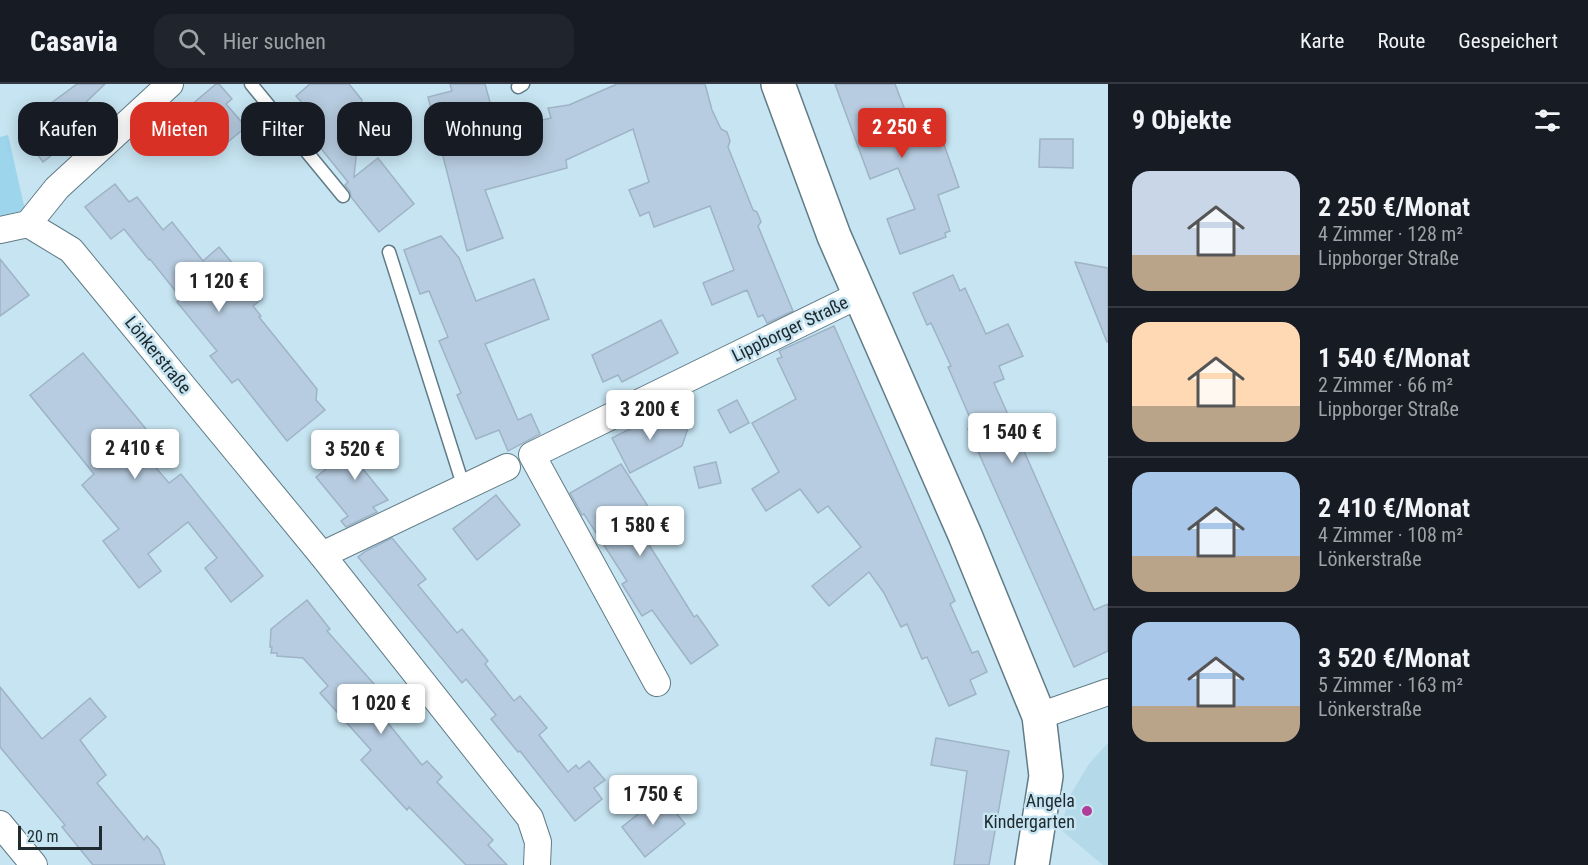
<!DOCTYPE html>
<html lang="de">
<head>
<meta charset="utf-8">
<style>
	body { margin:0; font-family:"Roboto Condensed",sans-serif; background:#20242c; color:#f1f3f6; height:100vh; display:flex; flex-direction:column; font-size:22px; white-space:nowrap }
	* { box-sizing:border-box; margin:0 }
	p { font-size:20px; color:#9ea1a6 }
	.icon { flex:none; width:33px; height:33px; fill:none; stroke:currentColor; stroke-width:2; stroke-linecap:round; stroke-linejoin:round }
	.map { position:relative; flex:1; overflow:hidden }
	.panel { display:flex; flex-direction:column; background:#171b24; width:480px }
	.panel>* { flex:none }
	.top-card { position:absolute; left:18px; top:18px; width:570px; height:54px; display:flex; gap:12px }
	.scale { position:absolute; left:18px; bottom:15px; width:84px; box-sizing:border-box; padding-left:6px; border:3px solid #202b30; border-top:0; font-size:16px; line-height:21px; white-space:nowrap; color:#202b30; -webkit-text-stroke:4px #c6e4f1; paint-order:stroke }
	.price { position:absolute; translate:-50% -51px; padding:0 14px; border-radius:6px; background:#fff; color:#222; font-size:20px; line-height:39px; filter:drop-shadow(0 2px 3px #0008) }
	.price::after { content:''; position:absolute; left:50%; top:36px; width:18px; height:14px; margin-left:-9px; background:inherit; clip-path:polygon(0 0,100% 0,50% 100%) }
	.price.current { background:#d93025; color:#fff }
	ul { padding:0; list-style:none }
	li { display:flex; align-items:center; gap:18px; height:150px; padding:0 24px }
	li+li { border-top:2px solid #363941 }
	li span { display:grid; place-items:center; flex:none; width:168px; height:120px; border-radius:18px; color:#555 }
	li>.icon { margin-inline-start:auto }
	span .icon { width:72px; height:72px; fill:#fffc; stroke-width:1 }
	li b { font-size:26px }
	h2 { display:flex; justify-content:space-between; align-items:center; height:72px; padding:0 24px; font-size:26px }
	.pill { padding:0 21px; border-radius:18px; background:#171b24; box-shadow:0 3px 15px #0003; font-size:21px; line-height:54px }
	.pill.current { background:#d93025; color:#fff }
	header { display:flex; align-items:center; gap:36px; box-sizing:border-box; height:84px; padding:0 30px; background:#171b24; border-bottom:2px solid #363941 }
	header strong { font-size:28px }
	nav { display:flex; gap:33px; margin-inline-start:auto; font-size:21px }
	.search { width:420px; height:54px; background:#20242c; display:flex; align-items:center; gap:15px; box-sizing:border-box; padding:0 21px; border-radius:18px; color:#9ea1a6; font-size:22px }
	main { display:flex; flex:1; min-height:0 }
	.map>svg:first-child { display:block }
</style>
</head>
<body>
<header>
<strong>Casavia</strong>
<div class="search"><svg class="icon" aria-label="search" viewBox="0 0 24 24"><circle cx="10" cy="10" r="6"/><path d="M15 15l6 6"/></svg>Hier suchen</div>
<nav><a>Karte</a><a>Route</a><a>Gespeichert</a></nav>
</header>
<main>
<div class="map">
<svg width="1108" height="781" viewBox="0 0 1108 781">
	<rect width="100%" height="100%" fill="#c6e4f1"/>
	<polygon fill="#b4d9e9" points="1108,659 1108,781 1103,781 1060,745 1071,710 1089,680"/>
	<polygon fill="#9dd5ec" points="8,51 25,126 0,132 0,53"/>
	<g fill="#b7cce0" stroke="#9fb3c6" stroke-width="1.5">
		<polygon points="77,0 105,0 82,22 91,41 43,78 21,49 43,32 39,28"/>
		<polygon points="216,0 219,0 232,15 226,20 246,43 217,67 184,27"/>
		<polygon points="310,0 349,0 362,16 354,93 378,74 414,120 379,148 351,113 350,107 345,101 348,98 294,31 305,22 296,12"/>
		<polygon points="450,0 485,0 498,47 551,34 548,24 569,21 617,0 705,0 712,26 721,45 727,48 730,57 728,63 753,126 757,128 761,138 758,142 793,227 767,239 763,231 758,233 747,206 712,221 703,199 734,186 710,122 654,143 649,128 640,132 629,106 649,98 633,45 566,76 567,84 485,106 503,154 467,167 428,13 452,7"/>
		<polygon points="835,0 895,0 913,47 936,38 959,103 938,111 950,147 945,149 946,153 900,170 887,135 915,125 898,84 870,95"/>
		<polygon points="1040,55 1073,55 1073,84 1039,83"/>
		<polygon points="115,100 129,118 137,113 163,146 172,138 203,177 219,163 262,215 253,222 261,232 259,233 317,305 316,316 325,326 287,357 238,295 232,299 210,272 217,267 177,218 181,214 150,175 149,176 124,145 111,155 85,123"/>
		<polygon points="441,152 459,174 476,217 534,195 549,235 485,260 518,336 531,330 540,350 508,367 499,346 476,355 457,311 461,309 439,257 448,253 429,207 420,210 404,166"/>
		<polygon points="0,175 29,211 0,232"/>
		<polygon points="1075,178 1108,184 1108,258 1107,258"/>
		<polygon points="953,191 960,207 965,204 986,250 1008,240 1023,272 999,282 1004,295 994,299 1094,526 1108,520 1108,567 1074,583 968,345 974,343 948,283 951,282 931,239 927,241 913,209"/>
		<polygon points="661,236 678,269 622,298 618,291 603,298 592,271"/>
		<polygon points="834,242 955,517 950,520 972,569 978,567 987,588 970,596 976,610 949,622 927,573 922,575 907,540 901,543 884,509 869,488 829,522 812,502 861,463 828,422 818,429 800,405 766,427 752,405 779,388 752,339 796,315 777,275 782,273 779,267"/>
		<polygon points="83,269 146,345 133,357 169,399 181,390 263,492 231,518 205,484 217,474 188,438 148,470 161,487 139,504 103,457 119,445 82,401 94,390 30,311"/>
		<polygon points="737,316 749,339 730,349 718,326"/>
		<polygon points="667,326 675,341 688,344 682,362 630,389 612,354"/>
		<polygon points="373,347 387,365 363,385 388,416 373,423 377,428 346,443 341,437 348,432 316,393"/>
		<polygon points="716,378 721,399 699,404 694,383"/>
		<polygon points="621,380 663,446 646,456 694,533 697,531 718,561 691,580 652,526 642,532 622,500 627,497 584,430 582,431 570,409"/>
		<polygon points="496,411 520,441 477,476 453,445"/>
		<polygon points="392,454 426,495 418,501 457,549 462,545 488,577 485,580 514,617 520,612 547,644 539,651 568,688 576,681 579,685 589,677 605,696 594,704 602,715 575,737 520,667 518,668 491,635 496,631 466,595 462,599 358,473 366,467"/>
		<polygon points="307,516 330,545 327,547 390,618 379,628 422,681 427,677 442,693 437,698 493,756 488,761 507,781 466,781 409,723 407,726 361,676 371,666 320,609 328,602 303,574 277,572 277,569 271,569 272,563 270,563 271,545"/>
		<polygon points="0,603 42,655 90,614 106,633 80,656 106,691 97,699 144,756 147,752 159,765 165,781 93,781 62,743 65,741 0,663"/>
		<polygon points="936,654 1009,667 989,781 954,781 967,687 931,681"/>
		<polygon points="662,711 685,740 645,773 622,743"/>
	</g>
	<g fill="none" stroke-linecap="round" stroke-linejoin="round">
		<defs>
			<g id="lane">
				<polyline points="251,0 343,112"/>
				<polyline points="518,3 523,0"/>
				<polyline points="389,168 464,404"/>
			</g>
			<g id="street">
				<polyline points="28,140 71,166 322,471 530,734 538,758 537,781"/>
				<polyline points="0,146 28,140 57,104 170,0"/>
				<polyline points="322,471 507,383"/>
				<polyline points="657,599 532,371 861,210"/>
				<polyline points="1039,632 1108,608"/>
				<polyline points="0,740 34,781"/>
			</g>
			<polyline id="secondary" points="778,0 834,152 965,451 1039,632 1046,692 1032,781"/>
		</defs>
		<use href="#lane" stroke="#617c87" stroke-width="15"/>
		<use href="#street" stroke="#617c87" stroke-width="28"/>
		<use href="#secondary" stroke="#617c87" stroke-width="36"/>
		<use href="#lane" stroke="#fff" stroke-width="12"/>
		<use href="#street" stroke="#fff" stroke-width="26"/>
		<use href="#secondary" stroke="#fff" stroke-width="33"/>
	</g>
	<circle fill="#b03d97" stroke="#c6e4f1" stroke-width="2" cx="1087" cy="727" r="6"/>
	<g text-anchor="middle" stroke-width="5" stroke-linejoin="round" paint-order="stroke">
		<g font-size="18" fill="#202b30" stroke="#c6e4f1">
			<text transform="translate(790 245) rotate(-26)" y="6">Lippborger Straße</text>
			<text transform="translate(158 271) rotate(51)" y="6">Lönkerstraße</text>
		</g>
		<g font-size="18" fill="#202b30" stroke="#c6e4f1" text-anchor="end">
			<text x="1075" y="723">Angela<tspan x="1075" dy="21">Kindergarten</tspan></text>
		</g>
	</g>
</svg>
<div class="scale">20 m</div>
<b class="price current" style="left:902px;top:75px">2 250 €</b>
<b class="price" style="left:219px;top:229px">1 120 €</b>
<b class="price" style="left:650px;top:357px">3 200 €</b>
<b class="price" style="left:1012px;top:380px">1 540 €</b>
<b class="price" style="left:135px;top:396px">2 410 €</b>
<b class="price" style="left:355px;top:397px">3 520 €</b>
<b class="price" style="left:640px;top:473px">1 580 €</b>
<b class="price" style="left:381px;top:651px">1 020 €</b>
<b class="price" style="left:653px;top:742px">1 750 €</b>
<div class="top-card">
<a class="pill">Kaufen</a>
<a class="pill current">Mieten</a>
<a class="pill">Filter</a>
<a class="pill">Neu</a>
<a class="pill">Wohnung</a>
</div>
</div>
<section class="panel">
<h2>9 Objekte<svg class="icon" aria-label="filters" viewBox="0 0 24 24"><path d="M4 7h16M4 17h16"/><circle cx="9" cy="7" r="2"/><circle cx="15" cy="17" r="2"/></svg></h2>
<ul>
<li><span style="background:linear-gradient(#c9d6e8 70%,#b9a48a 0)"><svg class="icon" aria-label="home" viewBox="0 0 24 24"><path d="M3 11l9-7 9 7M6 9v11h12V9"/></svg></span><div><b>2 250 €/Monat</b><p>4 Zimmer · 128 m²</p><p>Lippborger Straße</p></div></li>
<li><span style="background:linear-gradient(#ffd9b3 70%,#b9a48a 0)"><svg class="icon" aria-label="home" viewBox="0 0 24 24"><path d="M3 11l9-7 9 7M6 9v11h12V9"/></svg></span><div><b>1 540 €/Monat</b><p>2 Zimmer · 66 m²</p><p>Lippborger Straße</p></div></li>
<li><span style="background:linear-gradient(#a9c7e8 70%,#b9a48a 0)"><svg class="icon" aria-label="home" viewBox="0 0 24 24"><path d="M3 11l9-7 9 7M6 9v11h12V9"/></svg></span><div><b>2 410 €/Monat</b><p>4 Zimmer · 108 m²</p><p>Lönkerstraße</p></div></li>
<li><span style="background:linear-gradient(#a9c7e8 70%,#b9a48a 0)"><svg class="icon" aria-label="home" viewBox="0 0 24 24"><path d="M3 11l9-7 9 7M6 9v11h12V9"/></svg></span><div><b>3 520 €/Monat</b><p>5 Zimmer · 163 m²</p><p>Lönkerstraße</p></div></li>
</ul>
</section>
</main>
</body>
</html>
